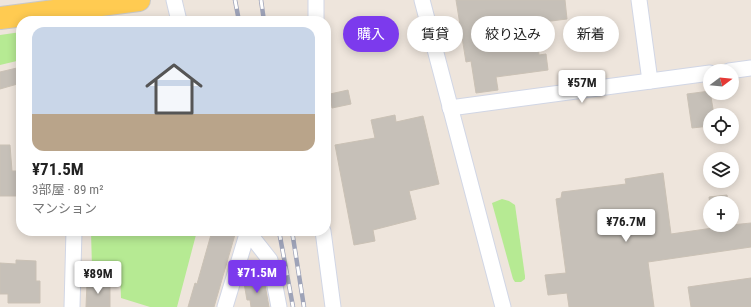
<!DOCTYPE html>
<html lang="ja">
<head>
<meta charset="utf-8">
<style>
	body { margin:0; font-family:"Roboto Condensed","Noto Sans JP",sans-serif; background:#f2f2f2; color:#222; height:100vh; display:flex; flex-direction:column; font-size:15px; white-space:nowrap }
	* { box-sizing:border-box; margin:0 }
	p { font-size:13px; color:#767676 }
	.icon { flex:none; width:22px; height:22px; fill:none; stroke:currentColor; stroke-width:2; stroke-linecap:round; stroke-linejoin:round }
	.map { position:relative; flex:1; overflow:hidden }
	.details { position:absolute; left:16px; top:16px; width:315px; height:220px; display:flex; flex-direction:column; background:#fff; border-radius:16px; box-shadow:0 2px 10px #0003 }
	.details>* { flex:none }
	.banner { position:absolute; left:343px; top:16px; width:348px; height:36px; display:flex; gap:8px }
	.needle { width:26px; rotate:74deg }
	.fabs { position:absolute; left:703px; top:64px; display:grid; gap:8px }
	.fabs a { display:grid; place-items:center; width:36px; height:36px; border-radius:50%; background:#fff; box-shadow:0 2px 10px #0003; font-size:20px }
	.price { position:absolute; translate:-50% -34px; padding:0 9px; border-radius:4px; background:#fff; color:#222; font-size:13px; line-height:26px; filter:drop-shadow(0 1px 2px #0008) }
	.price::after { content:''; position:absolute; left:50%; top:24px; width:12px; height:9px; margin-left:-6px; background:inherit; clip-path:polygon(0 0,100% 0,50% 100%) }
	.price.on { background:#7c3aed; color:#fff }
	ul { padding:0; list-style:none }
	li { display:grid; align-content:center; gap:8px; height:212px; padding:0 16px }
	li+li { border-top:1px solid #e0e0e0 }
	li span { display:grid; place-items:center; height:124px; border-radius:12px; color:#555 }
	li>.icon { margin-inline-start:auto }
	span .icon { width:72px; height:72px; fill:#fffc; stroke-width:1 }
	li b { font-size:17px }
	.chip { padding:0 14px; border-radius:18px; background:#fff; box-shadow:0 2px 10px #0003; font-size:14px; line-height:36px }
	.chip.on { background:#7c3aed; color:#fff }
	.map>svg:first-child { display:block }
</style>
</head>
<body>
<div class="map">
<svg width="751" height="307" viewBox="0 0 751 307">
	<rect width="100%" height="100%" fill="#eee5dc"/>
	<g fill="#b6ea93">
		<polygon points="21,32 21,60 0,65 0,35"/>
		<polygon points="502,199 509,201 515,205 525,276 525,279 521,282 515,282 513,279 492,203"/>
		<polygon points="91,231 197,231 177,307 150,307 121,298 120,272 92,268"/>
	</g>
	<g fill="#c6c0b8" stroke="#cac1b5">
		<polygon points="456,0 565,0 567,19 535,23 539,55 546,54 548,70 496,77 498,90 476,93 471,61 466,62"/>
		<polygon points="21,67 21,83 0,89 0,72"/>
		<polygon points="348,90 351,104 332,108 330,94"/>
		<polygon points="710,91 714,115 710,115 710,126 692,128 687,94"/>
		<polygon points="395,115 396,122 423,116 439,184 409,191 416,219 373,230 375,241 354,245 335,145 375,138 371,120"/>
		<polygon points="0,145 10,145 12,171 21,171 21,196 0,196"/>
		<polygon points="663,173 671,234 713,228 713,225 731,225 751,223 751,247 648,262 654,307 569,307 567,293 548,295 545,275 566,273 556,199 561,198 562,192 626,184 625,179"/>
		<polygon points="727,195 728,203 710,203 710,205 709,197"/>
		<polygon points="212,231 236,231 214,307 188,307 195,283 197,284"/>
		<polygon points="16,260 36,261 36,281 40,281 40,303 8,303 8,294 0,294 0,263 16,264"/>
		<polygon points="751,278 751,307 691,307 688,287"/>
		<polygon points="264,279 269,307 251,307 250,300 247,300 244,283"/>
		<polygon points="87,283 110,284 110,307 86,307"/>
	</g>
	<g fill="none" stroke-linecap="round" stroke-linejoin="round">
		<defs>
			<g id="street">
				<polyline points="174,0 179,21"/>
				<polyline points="422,0 503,307"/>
				<polyline points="639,0 650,81"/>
				<polyline points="316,21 316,0"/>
				<polyline points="729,71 751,68"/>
				<polyline points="450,108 710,73"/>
				<polyline points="323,231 333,307"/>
				<polyline points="248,232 270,260 279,307"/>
				<polyline points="72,307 74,231"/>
				<polyline points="225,307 248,231"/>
			</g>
			<polyline id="primary" points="0,18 139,0"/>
		</defs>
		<use href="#street" stroke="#d1d6e5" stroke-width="17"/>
		<use href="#primary" stroke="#c8c8c8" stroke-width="24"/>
		<use href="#street" stroke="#fff" stroke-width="15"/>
		<use href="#primary" stroke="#ffcb51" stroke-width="22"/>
		<defs>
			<g id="rail">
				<polyline points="235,0 239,21"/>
				<polyline points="261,0 264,21"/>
				<polyline points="279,231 293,307"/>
				<polyline points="292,231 304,307"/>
			</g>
		</defs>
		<use href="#rail" stroke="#9ea3b8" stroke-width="4.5"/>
		<use href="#rail" stroke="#fff" stroke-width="3" stroke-dasharray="9" stroke-linecap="butt"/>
	</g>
</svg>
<div class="fabs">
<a><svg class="needle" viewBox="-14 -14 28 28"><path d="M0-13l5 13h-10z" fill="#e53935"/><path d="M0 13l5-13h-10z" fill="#767676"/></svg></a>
<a><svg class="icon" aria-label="locate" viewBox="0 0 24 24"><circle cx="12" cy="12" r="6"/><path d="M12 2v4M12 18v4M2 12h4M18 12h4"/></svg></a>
<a><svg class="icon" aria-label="layers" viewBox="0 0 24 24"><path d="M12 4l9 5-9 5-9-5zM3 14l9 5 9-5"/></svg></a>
<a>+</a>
</div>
<b class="price" style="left:582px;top:104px">¥57M</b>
<b class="price" style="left:626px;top:243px">¥76.7M</b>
<b class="price on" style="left:257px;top:294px">¥71.5M</b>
<b class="price" style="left:98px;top:295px">¥89M</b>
<div class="banner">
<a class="chip on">購入</a>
<a class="chip">賃貸</a>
<a class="chip">絞り込み</a>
<a class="chip">新着</a>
</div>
<section class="details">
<ul>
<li><span style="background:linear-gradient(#c9d6e8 70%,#b9a48a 0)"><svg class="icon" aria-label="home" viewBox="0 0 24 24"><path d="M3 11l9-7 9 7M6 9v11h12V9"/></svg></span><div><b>¥71.5M</b><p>3部屋 · 89 m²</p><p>マンション</p></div></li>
</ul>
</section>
</div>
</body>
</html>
